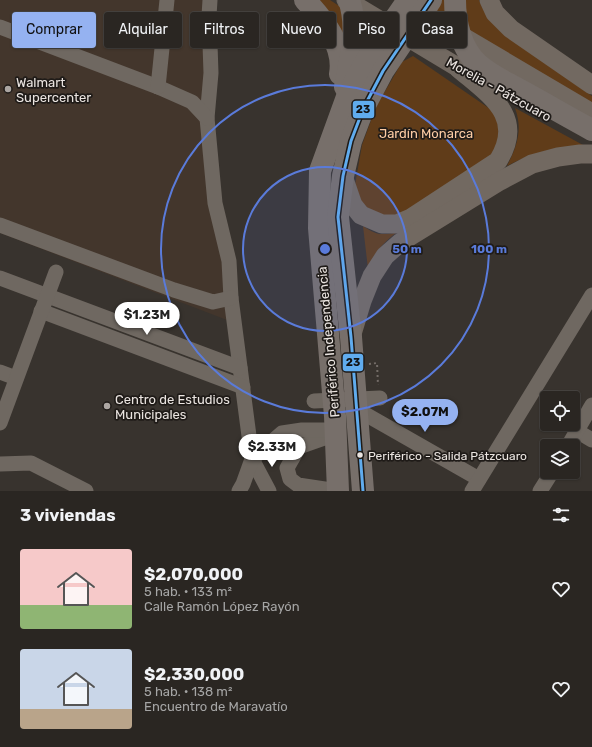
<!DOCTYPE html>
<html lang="es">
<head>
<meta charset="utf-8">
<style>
	body { margin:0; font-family:Rubik,sans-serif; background:#36322f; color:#f1f3f6; height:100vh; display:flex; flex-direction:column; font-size:15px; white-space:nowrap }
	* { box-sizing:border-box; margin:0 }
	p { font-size:13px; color:#a5a5a5 }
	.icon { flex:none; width:22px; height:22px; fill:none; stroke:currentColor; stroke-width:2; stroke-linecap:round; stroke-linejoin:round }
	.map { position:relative; height:491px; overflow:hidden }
	.details { display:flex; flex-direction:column; background:#2a2622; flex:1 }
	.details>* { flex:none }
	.guide { position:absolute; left:12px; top:12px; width:568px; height:36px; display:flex; gap:8px }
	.fabs { position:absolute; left:540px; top:391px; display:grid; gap:8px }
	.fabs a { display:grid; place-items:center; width:40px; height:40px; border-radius:4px; background:#2a2622; box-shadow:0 1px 3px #0004,0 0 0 1px #464340; font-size:20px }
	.price { position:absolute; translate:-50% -34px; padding:0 9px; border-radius:14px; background:#fff; color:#222; font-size:13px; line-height:26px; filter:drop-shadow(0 1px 2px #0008) }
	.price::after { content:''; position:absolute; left:50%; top:24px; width:12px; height:9px; margin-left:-6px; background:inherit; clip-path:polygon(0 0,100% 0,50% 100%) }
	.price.active { background:#95b2f1; color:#111 }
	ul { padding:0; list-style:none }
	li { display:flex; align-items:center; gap:12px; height:100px; padding:0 20px }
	li span { display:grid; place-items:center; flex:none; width:112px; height:80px; border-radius:4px; color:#555 }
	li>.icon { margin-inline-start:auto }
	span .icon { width:48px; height:48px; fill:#fffc; stroke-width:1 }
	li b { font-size:17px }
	h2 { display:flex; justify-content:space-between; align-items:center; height:48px; padding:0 20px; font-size:17px }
	.pill { padding:0 14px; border-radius:4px; background:#2a2622; box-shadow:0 1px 3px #0004,0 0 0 1px #464340; font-size:14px; line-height:36px }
	.pill.active { background:#95b2f1; color:#111 }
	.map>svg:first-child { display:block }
</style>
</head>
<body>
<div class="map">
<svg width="592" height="491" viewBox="0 0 592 491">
	<rect width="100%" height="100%" fill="#38332e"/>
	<polygon fill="#43362c" points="0,0 213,0 209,109 227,320 0,233"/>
	<g fill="#603c19">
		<polygon points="312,0 330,0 371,27 350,62"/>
		<path d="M442,0h37c11,28 37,43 60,59 18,12 35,25 53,37v11l-156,-96z"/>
		<polygon points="413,56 493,111 501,121 500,136 492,156 396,218 365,212 355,185 362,145 376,107 402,62"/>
		<path d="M515,108l68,37c-30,3 -49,7 -76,21 10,-20 16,-36 8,-58z"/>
		<path d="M363,226c13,9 17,9 33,7 -14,11 -21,19 -28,36z"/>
	</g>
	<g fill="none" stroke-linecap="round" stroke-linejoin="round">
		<polyline stroke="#736c67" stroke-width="2" stroke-dasharray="2 3" stroke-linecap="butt" points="369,364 377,363 378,385"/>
		<g stroke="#6f6861" stroke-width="15">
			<polyline points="210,0 209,16 211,73 207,118 215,203 229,261 231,298 252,459 269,491"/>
			<polyline points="0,27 158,87 192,102 207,118"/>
			<polyline points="158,87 167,0"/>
			<polyline points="0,225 174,290 213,302 231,298"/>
			<polyline points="0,278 240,368"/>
			<polyline points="41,311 243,387"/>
			<polyline points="0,372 16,378"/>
			<polyline points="314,401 380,398"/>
			<polyline points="358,410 479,479"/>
			<polyline points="0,423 56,272"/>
			<polyline points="577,431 592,440"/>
			<polyline points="336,434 299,447 287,468 290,479 298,485 338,491"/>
			<polyline points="568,446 592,405"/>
			<polyline points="0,464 31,463 86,491"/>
			<polyline points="239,491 243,484 252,459 282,433 302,430 335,430"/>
			<polyline points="472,491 592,295"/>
			<polyline points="540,491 552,472"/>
		</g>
		<g stroke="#726961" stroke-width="19">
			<polyline points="346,0 469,74"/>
			<polyline points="489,0 495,13 511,29 592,85"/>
			<polyline points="409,5 592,113"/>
			<path d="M343,176l10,29 8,10 21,9h15l14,-6 87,-57c28,-45 -9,-66 -40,-93"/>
			<polyline points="352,334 362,301 372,276 385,256 401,242 500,181 532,164 558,157 580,154 592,154"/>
		</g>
		<g stroke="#776f6a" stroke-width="22">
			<path d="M305,0c18,19 40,46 35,74"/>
			<path d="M455,0c0,22 6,49 23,64 12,11 28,18 42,26 24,13 48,27 72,40"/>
			<path d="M345,87c5,-29 14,-58 4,-87"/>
			<polyline points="338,491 335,416 319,228 320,171 348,94 367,59 408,0"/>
			<polyline points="363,491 351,337 338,217 343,176 351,141 364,107 383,71 431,0"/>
		</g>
		<defs>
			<polyline id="bus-1" points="363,491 351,337 338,217 343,176 351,141 364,107 383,71 431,0"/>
		</defs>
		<use href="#bus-1" stroke="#1f1b18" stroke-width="6"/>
		<use href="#bus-1" stroke="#60acee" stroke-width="3"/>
	</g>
	<circle cx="325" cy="249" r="82" fill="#5a7bda" fill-opacity=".12"/>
	<g fill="none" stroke="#5a7bda" stroke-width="2">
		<circle cx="325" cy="249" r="82"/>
		<circle cx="325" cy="249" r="164"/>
	</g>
	<g fill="#aca6a2" stroke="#1f1b18" stroke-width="1.5">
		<circle cx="8" cy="89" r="4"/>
		<circle cx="107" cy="406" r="4"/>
	</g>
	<circle fill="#eae4e0" stroke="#1f1b18" stroke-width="1.5" cx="360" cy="455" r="3.5"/>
	<g text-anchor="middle" stroke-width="3.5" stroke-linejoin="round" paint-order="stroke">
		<g font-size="12" fill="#eae4e0" stroke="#1f1b18" text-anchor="start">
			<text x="368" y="460">Periférico - Salida Pátzcuaro</text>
		</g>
		<g font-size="13" fill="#eae4e0" stroke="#1f1b18" text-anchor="start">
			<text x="16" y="87">Walmart<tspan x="16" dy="15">Supercenter</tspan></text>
			<text x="115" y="404">Centro de Estudios<tspan x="115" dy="15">Municipales</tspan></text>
		</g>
		<g font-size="13" fill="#eae4e0" stroke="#1f1b18">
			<text transform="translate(499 89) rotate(29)" y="5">Morelia - Pátzcuaro</text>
			<text transform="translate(328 342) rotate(-95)" y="5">Periférico Independencia</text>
		</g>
		<g font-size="13" fill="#fdcca4" stroke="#1f1b18">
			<text x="426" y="138">Jardín Monarca</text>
		</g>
	</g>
	<circle cx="325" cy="249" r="6" fill="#5a7bda" stroke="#1f1b18" stroke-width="2"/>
	<g font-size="12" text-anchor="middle" font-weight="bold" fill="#5a7bda" stroke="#1f1b18" stroke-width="3.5" stroke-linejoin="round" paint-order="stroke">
		<text x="407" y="253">50 m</text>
		<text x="489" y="253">100 m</text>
	</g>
	<g stroke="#1f1b18" stroke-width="1.5">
		<rect x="352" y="100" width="23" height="19" rx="4" fill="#60acee"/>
		<rect x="342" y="353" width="22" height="19" rx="4" fill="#60acee"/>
	</g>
	<g font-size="11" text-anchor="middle" font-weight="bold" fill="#111">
		<text x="363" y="113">23</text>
		<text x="353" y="366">23</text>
	</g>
</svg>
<div class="fabs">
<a><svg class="icon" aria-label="locate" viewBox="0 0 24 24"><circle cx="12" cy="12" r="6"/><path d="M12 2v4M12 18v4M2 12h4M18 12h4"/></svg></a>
<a><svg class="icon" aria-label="layers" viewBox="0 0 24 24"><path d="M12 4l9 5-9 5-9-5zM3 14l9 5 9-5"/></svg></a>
</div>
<b class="price" style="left:147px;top:336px">$1.23M</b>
<b class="price active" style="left:425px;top:433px">$2.07M</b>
<b class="price" style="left:272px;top:468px">$2.33M</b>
<div class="guide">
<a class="pill active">Comprar</a>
<a class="pill">Alquilar</a>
<a class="pill">Filtros</a>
<a class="pill">Nuevo</a>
<a class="pill">Piso</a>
<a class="pill">Casa</a>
</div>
</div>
<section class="details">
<h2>3 viviendas<svg class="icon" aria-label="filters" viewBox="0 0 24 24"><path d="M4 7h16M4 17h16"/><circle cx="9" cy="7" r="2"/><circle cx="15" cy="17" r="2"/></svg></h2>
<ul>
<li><span style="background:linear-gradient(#f6c9c9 70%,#8fb573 0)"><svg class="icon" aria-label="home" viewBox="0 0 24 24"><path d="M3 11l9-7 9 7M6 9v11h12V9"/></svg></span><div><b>$2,070,000</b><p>5 hab. · 133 m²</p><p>Calle Ramón López Rayón</p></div><svg class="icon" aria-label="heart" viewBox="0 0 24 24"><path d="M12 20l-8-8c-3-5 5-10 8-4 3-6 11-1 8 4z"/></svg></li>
<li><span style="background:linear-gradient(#c9d6e8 75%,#b9a48a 0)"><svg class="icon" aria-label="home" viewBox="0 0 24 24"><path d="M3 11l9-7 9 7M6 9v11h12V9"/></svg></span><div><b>$2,330,000</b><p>5 hab. · 138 m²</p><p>Encuentro de Maravatío</p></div><svg class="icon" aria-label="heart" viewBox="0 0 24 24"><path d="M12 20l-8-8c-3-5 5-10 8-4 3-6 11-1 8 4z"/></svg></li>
</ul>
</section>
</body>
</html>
